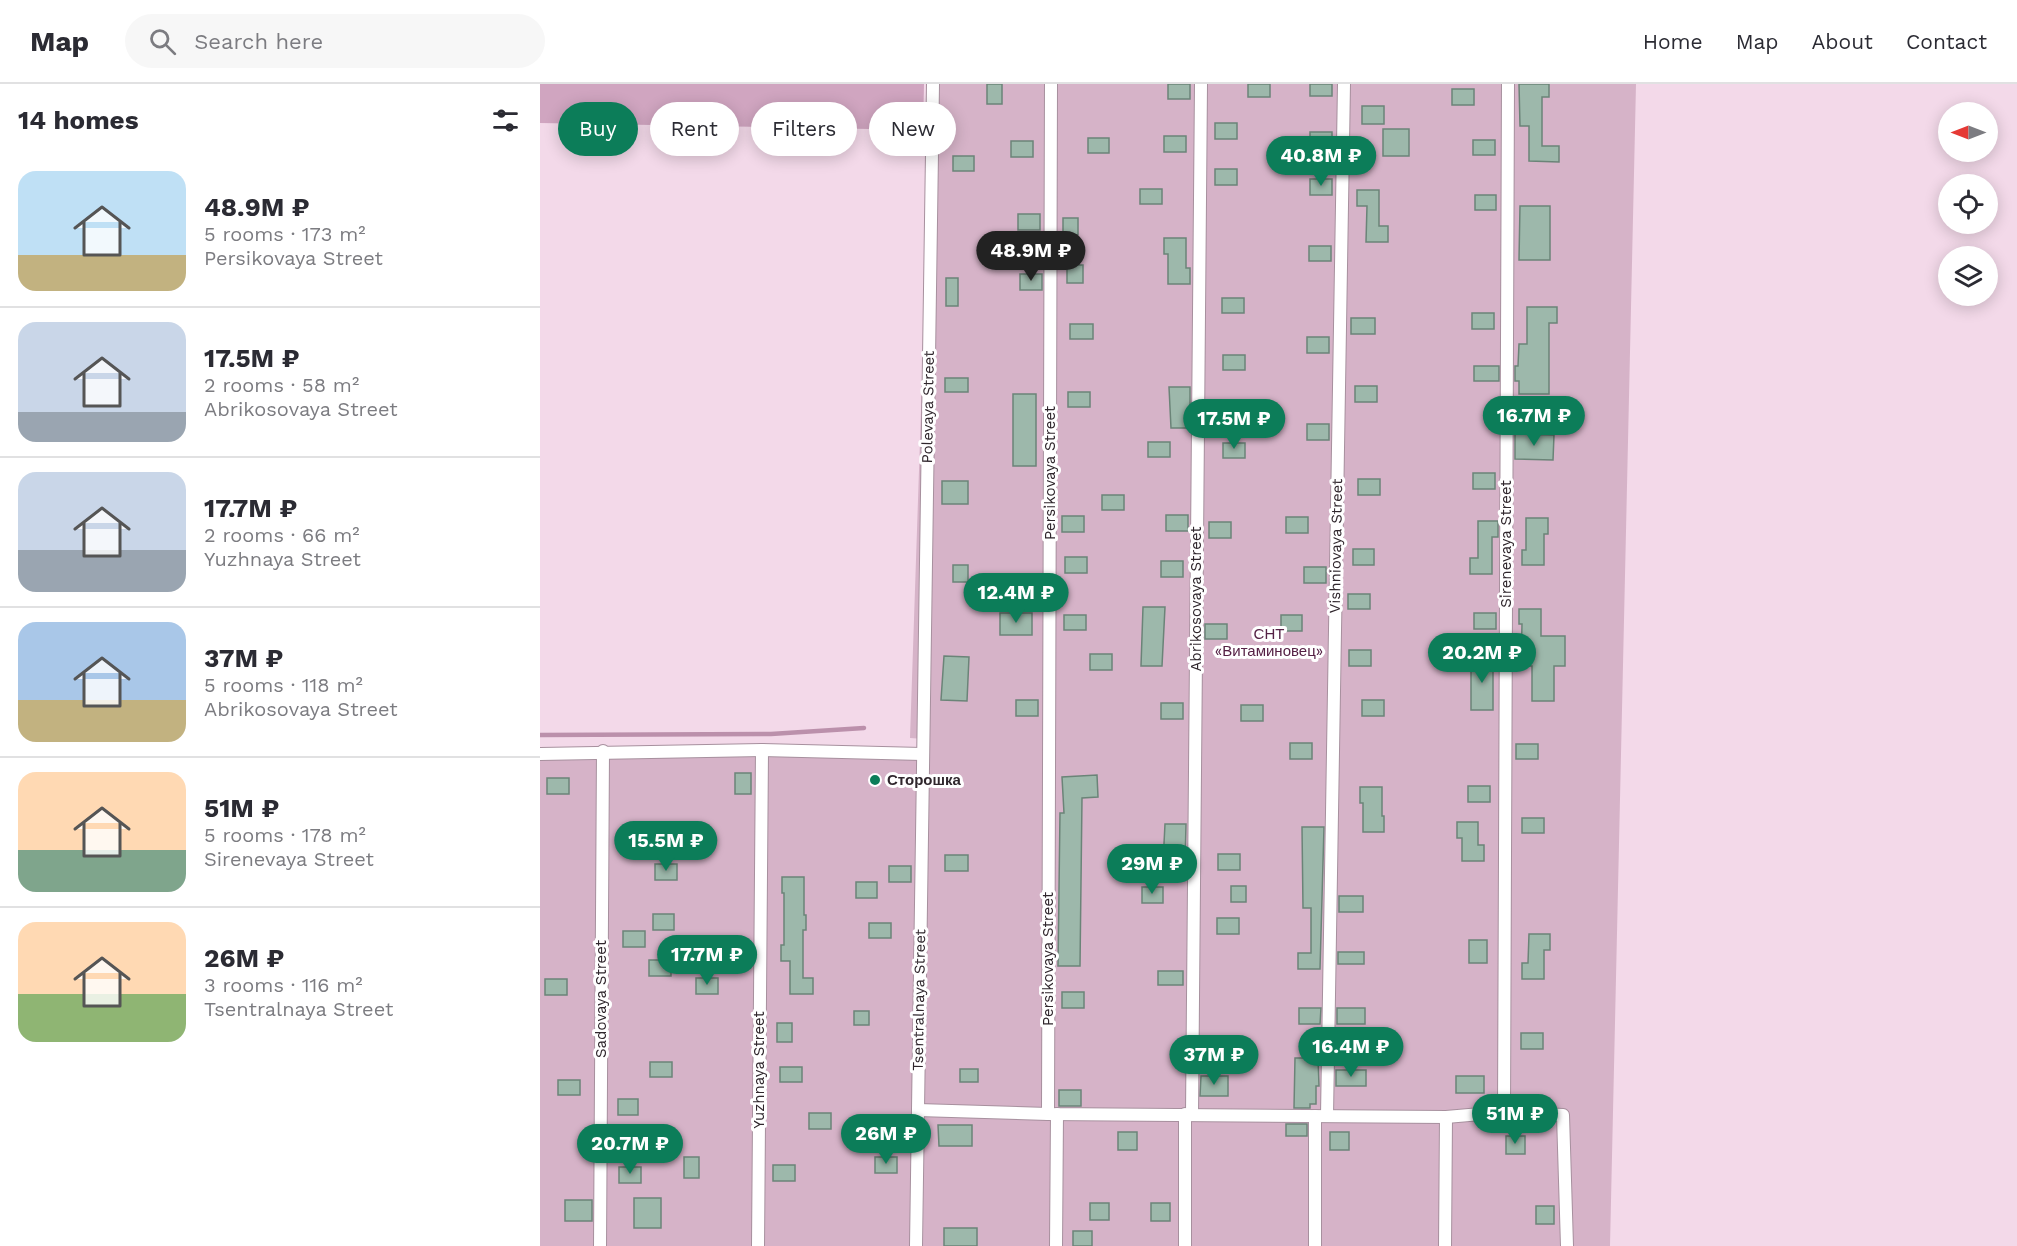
<!DOCTYPE html>
<html lang="en">
<head>
<meta charset="utf-8">
<style>
	body { margin:0; font-family:"Work Sans",sans-serif; background:#f7f7f7; color:#2b2b33; height:100vh; display:flex; flex-direction:column; font-size:22px; white-space:nowrap }
	* { box-sizing:border-box; margin:0 }
	p { font-size:20px; color:#7c7c81 }
	.icon { flex:none; width:33px; height:33px; fill:none; stroke:currentColor; stroke-width:2; stroke-linecap:round; stroke-linejoin:round }
	.map { position:relative; flex:1; overflow:hidden }
	.drawer { display:flex; flex-direction:column; background:#fff; width:540px }
	.drawer>* { flex:none }
	.banner { position:absolute; left:18px; top:18px; width:570px; height:54px; display:flex; gap:12px }
	.needle { width:39px; rotate:270deg }
	.tools { position:absolute; left:1398px; top:18px; display:grid; gap:12px }
	.tools a { display:grid; place-items:center; width:60px; height:60px; border-radius:50%; background:#fff; box-shadow:0 3px 15px #0003; font-size:30px }
	.price { position:absolute; translate:-50% -51px; padding:0 14px; border-radius:21px; background:#0c7d59; color:#fff; font-size:20px; line-height:39px; filter:drop-shadow(0 2px 3px #0008) }
	.price::after { content:''; position:absolute; left:50%; top:36px; width:18px; height:14px; margin-left:-9px; background:inherit; clip-path:polygon(0 0,100% 0,50% 100%) }
	.price.selected { background:#222; color:#fff }
	ul { padding:0; list-style:none }
	li { display:flex; align-items:center; gap:18px; height:150px; padding:0 18px }
	li+li { border-top:2px solid #e1e1e2 }
	li span { display:grid; place-items:center; flex:none; width:168px; height:120px; border-radius:18px; color:#555 }
	li>.icon { margin-inline-start:auto }
	span .icon { width:72px; height:72px; fill:#fffc; stroke-width:1 }
	li b { font-size:26px }
	h2 { display:flex; justify-content:space-between; align-items:center; height:72px; padding:0 18px; font-size:26px }
	.pill { padding:0 21px; border-radius:27px; background:#fff; box-shadow:0 3px 15px #0003; font-size:21px; line-height:54px }
	.pill.selected { background:#0c7d59; color:#fff }
	header { display:flex; align-items:center; gap:36px; box-sizing:border-box; height:84px; padding:0 30px; background:#fff; border-bottom:2px solid #e1e1e2 }
	header strong { font-size:28px }
	nav { display:flex; gap:33px; margin-inline-start:auto; font-size:21px }
	.search { width:420px; height:54px; background:#f7f7f7; display:flex; align-items:center; gap:15px; box-sizing:border-box; padding:0 21px; border-radius:33px; color:#7c7c81; font-size:22px }
	main { display:flex; flex:1; min-height:0 }
	.map>svg:first-child { display:block }
</style>
</head>
<body>
<header>
<strong>Map</strong>
<div class="search"><svg class="icon" aria-label="search" viewBox="0 0 24 24"><circle cx="10" cy="10" r="6"/><path d="M15 15l6 6"/></svg>Search here</div>
<nav><a>Home</a><a>Map</a><a>About</a><a>Contact</a></nav>
</header>
<main>
<section class="drawer">
<h2>14 homes<svg class="icon" aria-label="filters" viewBox="0 0 24 24"><path d="M4 7h16M4 17h16"/><circle cx="9" cy="7" r="2"/><circle cx="15" cy="17" r="2"/></svg></h2>
<ul>
<li><span style="background:linear-gradient(#bfe0f5 70%,#c2b280 0)"><svg class="icon" aria-label="home" viewBox="0 0 24 24"><path d="M3 11l9-7 9 7M6 9v11h12V9"/></svg></span><div><b>48.9M ₽</b><p>5 rooms · 173 m²</p><p>Persikovaya Street</p></div></li>
<li><span style="background:linear-gradient(#c9d6e8 75%,#9aa5b1 0)"><svg class="icon" aria-label="home" viewBox="0 0 24 24"><path d="M3 11l9-7 9 7M6 9v11h12V9"/></svg></span><div><b>17.5M ₽</b><p>2 rooms · 58 m²</p><p>Abrikosovaya Street</p></div></li>
<li><span style="background:linear-gradient(#c9d6e8 65%,#9aa5b1 0)"><svg class="icon" aria-label="home" viewBox="0 0 24 24"><path d="M3 11l9-7 9 7M6 9v11h12V9"/></svg></span><div><b>17.7M ₽</b><p>2 rooms · 66 m²</p><p>Yuzhnaya Street</p></div></li>
<li><span style="background:linear-gradient(#a9c7e8 65%,#c2b280 0)"><svg class="icon" aria-label="home" viewBox="0 0 24 24"><path d="M3 11l9-7 9 7M6 9v11h12V9"/></svg></span><div><b>37M ₽</b><p>5 rooms · 118 m²</p><p>Abrikosovaya Street</p></div></li>
<li><span style="background:linear-gradient(#ffd9b3 65%,#7fa58c 0)"><svg class="icon" aria-label="home" viewBox="0 0 24 24"><path d="M3 11l9-7 9 7M6 9v11h12V9"/></svg></span><div><b>51M ₽</b><p>5 rooms · 178 m²</p><p>Sirenevaya Street</p></div></li>
<li><span style="background:linear-gradient(#ffd9b3 60%,#8fb573 0)"><svg class="icon" aria-label="home" viewBox="0 0 24 24"><path d="M3 11l9-7 9 7M6 9v11h12V9"/></svg></span><div><b>26M ₽</b><p>3 rooms · 116 m²</p><p>Tsentralnaya Street</p></div></li>
</ul>
</section>
<div class="map">
<svg width="1477" height="1162" viewBox="0 0 1477 1162">
	<rect width="100%" height="100%" fill="#f3d9e9"/>
	<g fill="#d6b3c8">
		<polygon points="392,0 1096,0 1070,1162 383,1162 385,655 370,654"/>
		<polygon points="0,670 382,670 376,1162 0,1162"/>
	</g>
	<polygon fill="#d0a5c0" points="0,0 384,0 383,46 0,39"/>
	<g fill="none" stroke-linecap="round" stroke-linejoin="round">
		<polyline stroke="#bb90ab" stroke-width="4.5" points="0,651 231,650 324,644"/>
	</g>
	<g fill="#9db8ab" stroke="#6b8478" stroke-width="1.5">
		<rect x="447" y="0" width="15" height="20"/>
		<rect x="628" y="0" width="22" height="15"/>
		<rect x="708" y="0" width="22" height="13"/>
		<rect x="770" y="0" width="22" height="12"/>
		<polygon points="979,0 1009,0 1009,13 1002,13 1002,62 1019,62 1019,78 989,77 989,42 980,42"/>
		<rect x="912" y="5" width="22" height="16"/>
		<rect x="822" y="22" width="22" height="18"/>
		<rect x="675" y="39" width="22" height="16"/>
		<rect x="843" y="45" width="26" height="27"/>
		<rect x="770" y="48" width="22" height="16"/>
		<rect x="624" y="52" width="22" height="16"/>
		<rect x="548" y="54" width="21" height="15"/>
		<rect x="933" y="56" width="22" height="15"/>
		<rect x="471" y="57" width="22" height="16"/>
		<rect x="413" y="72" width="21" height="15"/>
		<rect x="675" y="85" width="22" height="16"/>
		<rect x="770" y="95" width="22" height="16"/>
		<rect x="600" y="105" width="22" height="15"/>
		<polygon points="817,106 839,106 839,142 848,142 848,158 826,158 827,122 817,122"/>
		<rect x="935" y="111" width="21" height="15"/>
		<polygon points="980,122 1010,122 1010,176 979,176"/>
		<rect x="478" y="130" width="22" height="16"/>
		<rect x="523" y="134" width="15" height="17"/>
		<polygon points="624,154 646,154 646,184 650,184 650,200 628,200 628,170 624,170"/>
		<rect x="769" y="162" width="22" height="15"/>
		<rect x="527" y="181" width="16" height="18"/>
		<rect x="480" y="190" width="22" height="16"/>
		<rect x="406" y="194" width="12" height="28"/>
		<rect x="682" y="214" width="22" height="15"/>
		<polygon points="987,223 1017,223 1017,239 1009,239 1009,310 979,310 979,297 975,297 975,282 978,282 979,260 987,260"/>
		<rect x="932" y="229" width="22" height="16"/>
		<rect x="811" y="234" width="24" height="16"/>
		<rect x="530" y="240" width="23" height="15"/>
		<rect x="767" y="253" width="22" height="16"/>
		<rect x="683" y="271" width="22" height="15"/>
		<rect x="934" y="282" width="25" height="15"/>
		<rect x="405" y="294" width="23" height="14"/>
		<rect x="815" y="302" width="22" height="16"/>
		<polygon points="629,303 650,303 650,344 631,344"/>
		<rect x="528" y="308" width="22" height="15"/>
		<rect x="473" y="310" width="23" height="72"/>
		<rect x="767" y="340" width="22" height="16"/>
		<polygon points="975,350 1014,351 1013,376 975,375"/>
		<rect x="608" y="358" width="22" height="15"/>
		<rect x="683" y="359" width="22" height="15"/>
		<rect x="933" y="389" width="22" height="16"/>
		<rect x="818" y="395" width="22" height="16"/>
		<rect x="402" y="397" width="26" height="23"/>
		<rect x="562" y="411" width="22" height="15"/>
		<rect x="626" y="431" width="22" height="16"/>
		<rect x="522" y="432" width="22" height="16"/>
		<rect x="746" y="433" width="22" height="16"/>
		<polygon points="986,434 1008,434 1008,450 1004,450 1004,481 982,481 982,466 986,466"/>
		<polygon points="938,437 958,437 958,453 952,453 952,490 930,490 930,474 938,474"/>
		<rect x="669" y="438" width="22" height="16"/>
		<rect x="813" y="465" width="21" height="16"/>
		<rect x="525" y="473" width="22" height="16"/>
		<rect x="621" y="477" width="22" height="16"/>
		<rect x="413" y="481" width="15" height="17"/>
		<rect x="764" y="483" width="22" height="16"/>
		<rect x="808" y="510" width="22" height="15"/>
		<polygon points="603,523 625,523 622,582 601,582"/>
		<polygon points="979,525 1001,525 1001,552 1025,552 1025,582 1014,582 1014,617 992,617 992,582 981,582 982,540 979,540"/>
		<rect x="460" y="529" width="32" height="22"/>
		<rect x="934" y="529" width="22" height="16"/>
		<rect x="524" y="531" width="22" height="15"/>
		<rect x="741" y="531" width="21" height="16"/>
		<rect x="665" y="540" width="22" height="15"/>
		<rect x="809" y="566" width="22" height="16"/>
		<rect x="550" y="570" width="22" height="16"/>
		<polygon points="404,572 429,573 427,617 401,616"/>
		<rect x="931" y="574" width="22" height="52"/>
		<rect x="476" y="616" width="22" height="16"/>
		<rect x="822" y="616" width="22" height="16"/>
		<rect x="621" y="619" width="22" height="16"/>
		<rect x="701" y="621" width="22" height="16"/>
		<rect x="750" y="659" width="22" height="16"/>
		<rect x="976" y="660" width="22" height="15"/>
		<rect x="195" y="689" width="16" height="21"/>
		<polygon points="557,691 558,713 542,714 540,882 518,882 520,729 524,729 522,693"/>
		<rect x="7" y="694" width="22" height="16"/>
		<rect x="928" y="702" width="22" height="16"/>
		<polygon points="820,703 842,703 842,732 844,732 844,748 823,748 823,719 820,719"/>
		<rect x="982" y="734" width="22" height="15"/>
		<polygon points="917,738 938,738 938,761 944,761 944,777 922,777 922,754 917,754"/>
		<polygon points="625,740 646,740 645,779 623,779"/>
		<polygon points="762,743 784,743 780,885 758,885 758,869 771,869 771,824 763,824"/>
		<rect x="678" y="770" width="22" height="16"/>
		<rect x="405" y="771" width="23" height="16"/>
		<rect x="115" y="780" width="22" height="16"/>
		<rect x="349" y="782" width="22" height="16"/>
		<polygon points="242,793 264,793 264,831 266,831 266,846 263,846 263,894 273,894 273,910 250,910 250,877 241,877 241,861 244,861 244,809 242,809"/>
		<rect x="316" y="798" width="21" height="16"/>
		<rect x="691" y="802" width="15" height="16"/>
		<rect x="602" y="803" width="21" height="16"/>
		<rect x="799" y="812" width="24" height="16"/>
		<rect x="113" y="830" width="21" height="16"/>
		<rect x="677" y="834" width="22" height="16"/>
		<rect x="329" y="839" width="22" height="15"/>
		<rect x="83" y="847" width="22" height="16"/>
		<polygon points="989,850 1010,850 1010,866 1004,866 1004,895 982,895 982,879 988,879"/>
		<rect x="929" y="856" width="18" height="23"/>
		<rect x="798" y="868" width="26" height="12"/>
		<rect x="109" y="876" width="22" height="16"/>
		<rect x="618" y="887" width="25" height="14"/>
		<rect x="156" y="894" width="22" height="16"/>
		<rect x="5" y="895" width="22" height="16"/>
		<rect x="522" y="908" width="22" height="16"/>
		<polygon points="759,924 781,924 780,940 759,940"/>
		<rect x="797" y="924" width="28" height="16"/>
		<rect x="314" y="927" width="15" height="14"/>
		<rect x="237" y="939" width="15" height="19"/>
		<rect x="981" y="949" width="22" height="16"/>
		<polygon points="755,974 778,974 779,1002 776,1002 776,1020 770,1020 770,1024 754,1024"/>
		<rect x="110" y="978" width="22" height="15"/>
		<rect x="240" y="983" width="22" height="15"/>
		<rect x="420" y="985" width="18" height="13"/>
		<rect x="796" y="986" width="30" height="16"/>
		<polygon points="661,992 688,992 688,1012 660,1012"/>
		<rect x="916" y="992" width="28" height="17"/>
		<rect x="18" y="996" width="22" height="15"/>
		<rect x="519" y="1006" width="22" height="16"/>
		<rect x="78" y="1015" width="20" height="16"/>
		<rect x="269" y="1029" width="22" height="16"/>
		<rect x="746" y="1040" width="21" height="12"/>
		<polygon points="398,1041 432,1041 432,1062 399,1062"/>
		<rect x="578" y="1048" width="19" height="18"/>
		<rect x="790" y="1048" width="19" height="18"/>
		<rect x="966" y="1052" width="19" height="18"/>
		<rect x="144" y="1073" width="15" height="21"/>
		<rect x="335" y="1073" width="22" height="16"/>
		<rect x="233" y="1081" width="22" height="16"/>
		<rect x="79" y="1083" width="22" height="16"/>
		<rect x="94" y="1114" width="27" height="30"/>
		<rect x="25" y="1116" width="27" height="21"/>
		<rect x="550" y="1119" width="19" height="17"/>
		<rect x="611" y="1119" width="19" height="18"/>
		<rect x="996" y="1122" width="18" height="18"/>
		<rect x="404" y="1144" width="33" height="18"/>
		<rect x="533" y="1147" width="19" height="15"/>
	</g>
	<g fill="none" stroke-linecap="round" stroke-linejoin="round">
		<defs>
			<g id="street">
				<polyline points="0,670 222,666 382,670"/>
				<polyline points="378,1026 508,1030 906,1033 964,1028 1023,1031 1027,1162"/>
				<polyline points="964,1028 968,0"/>
				<polyline points="508,1030 511,0"/>
				<polyline points="652,1030 661,0"/>
				<polyline points="787,1032 804,0"/>
				<polyline points="60,1162 63,667"/>
				<polyline points="218,1162 222,666"/>
				<polyline points="376,1162 393,0"/>
				<polyline points="516,1162 517,1030"/>
				<polyline points="645,1162 645,1030"/>
				<polyline points="775,1162 775,1032"/>
				<polyline points="905,1162 906,1033"/>
			</g>
		</defs>
		<use href="#street" stroke="#a7909e" stroke-width="14"/>
		<use href="#street" stroke="#fff" stroke-width="12"/>
	</g>
	<circle fill="#0c7d59" stroke="#fff" stroke-width="2" cx="335" cy="696" r="6"/>
	<g text-anchor="middle" stroke-width="6" stroke-linejoin="round" paint-order="stroke">
		<g font-size="15" fill="#2f262c" stroke="#fff">
			<text transform="translate(388 323) rotate(-89)" y="5">Polevaya Street</text>
			<text transform="translate(510 389) rotate(-90)" y="5">Persikovaya Street</text>
			<text transform="translate(966 460) rotate(-90)" y="5">Sirenevaya Street</text>
			<text transform="translate(796 462) rotate(-89)" y="5">Vishniovaya Street</text>
			<text transform="translate(656 515) rotate(-90)" y="5">Abrikosovaya Street</text>
			<text transform="translate(508 875) rotate(-90)" y="5">Persikovaya Street</text>
			<text transform="translate(61 915) rotate(-90)" y="5">Sadovaya Street</text>
			<text transform="translate(379 916) rotate(-89)" y="5">Tsentralnaya Street</text>
			<text transform="translate(219 986) rotate(-90)" y="5">Yuzhnaya Street</text>
		</g>
		<g font-size="15" fill="#552145" stroke="#fff">
			<text x="729" y="555">СНТ<tspan x="729" dy="17">«Витаминовец»</tspan></text>
		</g>
		<g font-size="15" font-weight="bold" fill="#2f262c" stroke="#fff" text-anchor="start">
			<text x="347" y="701">Сторошка</text>
		</g>
	</g>
</svg>
<div class="tools">
<a><svg class="needle" viewBox="-14 -14 28 28"><path d="M0-13l5 13h-10z" fill="#e53935"/><path d="M0 13l5-13h-10z" fill="#7c7c81"/></svg></a>
<a><svg class="icon" aria-label="locate" viewBox="0 0 24 24"><circle cx="12" cy="12" r="6"/><path d="M12 2v4M12 18v4M2 12h4M18 12h4"/></svg></a>
<a><svg class="icon" aria-label="layers" viewBox="0 0 24 24"><path d="M12 4l9 5-9 5-9-5zM3 14l9 5 9-5"/></svg></a>
</div>
<b class="price" style="left:781px;top:103px">40.8M ₽</b>
<b class="price selected" style="left:491px;top:198px">48.9M ₽</b>
<b class="price" style="left:994px;top:363px">16.7M ₽</b>
<b class="price" style="left:694px;top:366px">17.5M ₽</b>
<b class="price" style="left:476px;top:540px">12.4M ₽</b>
<b class="price" style="left:942px;top:600px">20.2M ₽</b>
<b class="price" style="left:126px;top:788px">15.5M ₽</b>
<b class="price" style="left:612px;top:811px">29M ₽</b>
<b class="price" style="left:167px;top:902px">17.7M ₽</b>
<b class="price" style="left:811px;top:994px">16.4M ₽</b>
<b class="price" style="left:674px;top:1002px">37M ₽</b>
<b class="price" style="left:975px;top:1061px">51M ₽</b>
<b class="price" style="left:346px;top:1081px">26M ₽</b>
<b class="price" style="left:90px;top:1091px">20.7M ₽</b>
<div class="banner">
<a class="pill selected">Buy</a>
<a class="pill">Rent</a>
<a class="pill">Filters</a>
<a class="pill">New</a>
</div>
</div>
</main>
</body>
</html>
